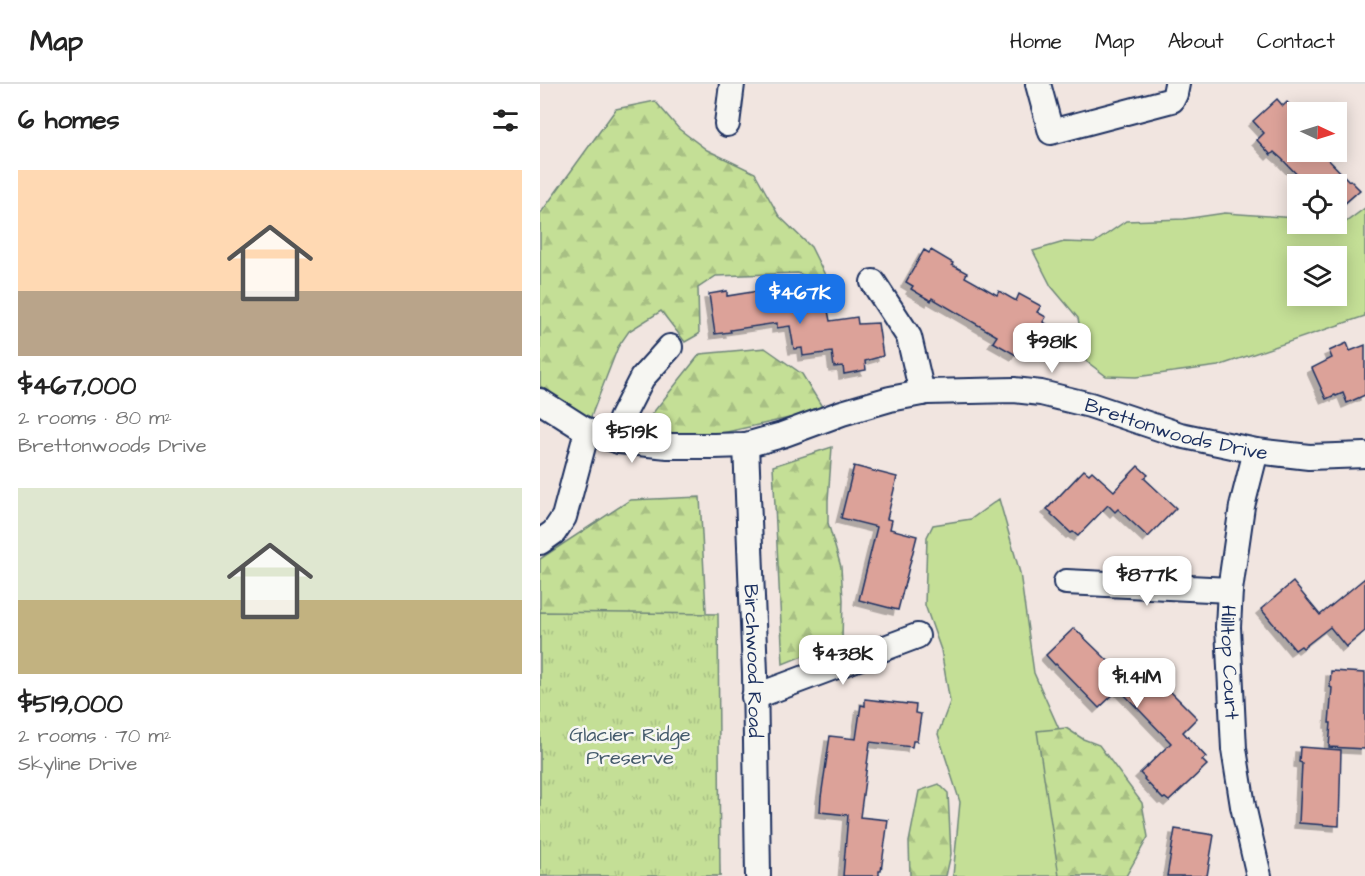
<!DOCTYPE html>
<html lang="en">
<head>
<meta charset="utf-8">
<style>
	body { margin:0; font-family:"Architects Daughter",sans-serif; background:#f2f2f2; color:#222; height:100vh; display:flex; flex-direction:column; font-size:22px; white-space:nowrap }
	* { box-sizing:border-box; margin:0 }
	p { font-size:20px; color:#767676 }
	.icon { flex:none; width:33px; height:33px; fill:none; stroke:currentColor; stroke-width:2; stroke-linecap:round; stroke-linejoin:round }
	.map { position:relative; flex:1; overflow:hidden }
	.details { display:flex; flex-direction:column; background:#fff; width:540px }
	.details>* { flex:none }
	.needle { width:39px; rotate:94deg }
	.fabs { position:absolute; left:747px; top:18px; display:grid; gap:12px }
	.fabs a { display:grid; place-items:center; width:60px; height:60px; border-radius:0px; background:#fff; box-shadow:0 3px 15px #0003; font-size:30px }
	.price { position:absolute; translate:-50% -51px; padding:0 14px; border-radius:12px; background:#fff; color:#222; font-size:20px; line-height:39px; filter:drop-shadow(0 2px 3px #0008) }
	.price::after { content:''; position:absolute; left:50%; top:36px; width:18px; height:14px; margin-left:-9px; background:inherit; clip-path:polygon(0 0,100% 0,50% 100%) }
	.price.selected { background:#1a73e8; color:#fff }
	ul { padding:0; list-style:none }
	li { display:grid; align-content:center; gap:12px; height:318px; padding:0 18px }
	li span { display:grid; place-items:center; height:186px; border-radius:0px; color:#555 }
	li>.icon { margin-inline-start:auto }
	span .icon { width:108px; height:108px; fill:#fffc; stroke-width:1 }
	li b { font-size:26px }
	h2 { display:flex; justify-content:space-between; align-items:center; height:72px; padding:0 18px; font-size:26px }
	header { display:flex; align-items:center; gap:36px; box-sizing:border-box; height:84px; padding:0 30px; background:#fff; border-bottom:2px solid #e0e0e0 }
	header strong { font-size:28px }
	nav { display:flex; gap:33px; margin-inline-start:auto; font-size:21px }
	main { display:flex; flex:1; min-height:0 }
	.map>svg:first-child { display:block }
</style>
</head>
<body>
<header>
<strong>Map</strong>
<nav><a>Home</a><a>Map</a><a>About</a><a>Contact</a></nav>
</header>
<main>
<section class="details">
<h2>6 homes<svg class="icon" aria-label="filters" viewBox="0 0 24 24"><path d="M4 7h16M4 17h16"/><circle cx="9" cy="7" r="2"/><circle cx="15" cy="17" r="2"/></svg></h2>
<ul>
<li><span style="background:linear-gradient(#ffd9b3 65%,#b9a48a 0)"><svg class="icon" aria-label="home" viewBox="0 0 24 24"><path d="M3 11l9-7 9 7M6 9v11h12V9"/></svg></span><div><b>$467,000</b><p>2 rooms · 80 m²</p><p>Brettonwoods Drive</p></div></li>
<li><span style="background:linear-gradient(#dfe7d0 60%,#c2b280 0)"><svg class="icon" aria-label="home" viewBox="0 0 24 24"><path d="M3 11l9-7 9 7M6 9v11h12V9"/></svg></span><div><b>$519,000</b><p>2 rooms · 70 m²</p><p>Skyline Drive</p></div></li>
</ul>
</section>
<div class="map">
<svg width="825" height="792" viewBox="0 0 825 792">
	<defs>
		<pattern id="forest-firs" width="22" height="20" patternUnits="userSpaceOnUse" patternTransform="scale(1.5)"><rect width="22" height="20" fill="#c4df96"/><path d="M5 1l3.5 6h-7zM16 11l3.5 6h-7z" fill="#a8c084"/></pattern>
		<pattern id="park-tufts" width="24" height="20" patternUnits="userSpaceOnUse" patternTransform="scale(1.5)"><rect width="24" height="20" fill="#c4df96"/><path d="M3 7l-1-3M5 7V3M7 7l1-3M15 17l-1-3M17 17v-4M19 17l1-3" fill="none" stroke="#a8c084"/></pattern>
		<filter id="shadow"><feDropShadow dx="-5" dy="5" stdDeviation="0" flood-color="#0004"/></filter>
	</defs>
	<rect width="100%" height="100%" fill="#f1e5e0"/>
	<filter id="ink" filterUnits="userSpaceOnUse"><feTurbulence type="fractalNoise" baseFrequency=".0167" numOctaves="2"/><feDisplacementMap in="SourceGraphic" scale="12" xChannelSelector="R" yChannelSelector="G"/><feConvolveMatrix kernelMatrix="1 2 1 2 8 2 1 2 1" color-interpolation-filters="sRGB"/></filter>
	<g filter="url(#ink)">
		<g fill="#c4df96" stroke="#70877a" stroke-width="1.5" fill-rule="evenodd">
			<path d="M825,124v108l-147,50 -82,11 -30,-1 -20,-15 -8,-43 -27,-32 -18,-35 31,-9 30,1 32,-22 58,-2 41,-6 72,5 1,6h38l1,-2h9zM758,172h38v40h-38z"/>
			<polygon points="459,415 480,489 494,589 558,732 554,792 413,792 420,718 398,650 410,618 401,566 385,521 387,453 393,441 431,435"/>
		</g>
		<g fill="url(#forest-firs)" stroke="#70877a" stroke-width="1.5">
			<polygon points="115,17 139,45 167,66 215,89 239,132 271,163 291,203 258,189 176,192 158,204 159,250 145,258 121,227 89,247 78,263 50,335 0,302 0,130 76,25"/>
			<polygon points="225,264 262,290 284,326 165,353 121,362 104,340 160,270"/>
			<polygon points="292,363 288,416 288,439 301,483 303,516 302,556 243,580 233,382"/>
			<polygon points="160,413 180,792 0,792 0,475 90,416"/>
			<polygon points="526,644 543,655 559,661 602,719 608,753 586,792 519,792 497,647"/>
			<polygon points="399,700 408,709 411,770 406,792 370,792 369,758 379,707"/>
		</g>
		<polygon fill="url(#park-tufts)" stroke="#70877a" stroke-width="1.5" points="0,528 178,530 180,792 0,792"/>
		<g fill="#dca299" stroke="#1b2f5e" stroke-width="1.5" filter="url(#shadow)">
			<polygon points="737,15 743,22 747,18 758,31 758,68 781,68 809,97 810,96 820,106 796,127 796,100 766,100 742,75 734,68 731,71 717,56 724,49 713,37"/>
			<polygon points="384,166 389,169 391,166 413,179 412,181 427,189 425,193 457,211 459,207 476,217 479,210 501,222 497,228 506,233 503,238 510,242 493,271 480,264 476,271 453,258 457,252 392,214 391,217 371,205 373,202 366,198"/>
			<polygon points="248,199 251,218 276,214 278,222 287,221 290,237 317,233 318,240 338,239 343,272 325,277 326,286 304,290 303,282 294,283 292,268 263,272 262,264 254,265 250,242 237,244 237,239 190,246 191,248 175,250 169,210 187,207 187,212 231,205 230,202"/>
			<polygon points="807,259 810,267 825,261 825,311 807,319 803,309 796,312 795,311 786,315 772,284 792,274 789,267"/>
			<polygon points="314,382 357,393 347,435 352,436 350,445 377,452 358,526 319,516 337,443 301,434"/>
			<polygon points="598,382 608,391 604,394 636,424 608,453 578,425 575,428 568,421 538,452 533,448 531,449 511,430 512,429 507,425 544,386 549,390 552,387 574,407"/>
			<polygon points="825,494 825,547 806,563 790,543 763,564 761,562 755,566 721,525 753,498 780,531"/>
			<polygon points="534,544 587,595 604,579 616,591 615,592 657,634 643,648 666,673 662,676 667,681 629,717 625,714 623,715 604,695 605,694 600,689 631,659 579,605 559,624 516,580 515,581 506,571"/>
			<polygon points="791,587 825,589 825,665 789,663 791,639 789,639 792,604 790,603"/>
			<polygon points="325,615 376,621 375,629 381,630 377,657 373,657 372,663 330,658 320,733 348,736 341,787 339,787 339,792 303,792 308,731 280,728 281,713 290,652 316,655 321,621 325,622"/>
			<polygon points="760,663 801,666 799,742 759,739 762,679 759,678"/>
			<polygon points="635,745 674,751 667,792 627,792"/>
		</g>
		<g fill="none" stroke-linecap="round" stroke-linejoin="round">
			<defs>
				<g id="minor">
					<polyline points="498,0 511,48 632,16 635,10 637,0"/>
					<polyline points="187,40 192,0"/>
					<polyline points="333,198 369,253 382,309"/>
					<path id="s1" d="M0,317l47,30 32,10 49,5h46l32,-1 36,-10 60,-22 48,-14 37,-7 87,-2 27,3 49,12 90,30 76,16 53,6 56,-2"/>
					<polyline points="79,357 81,335 102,294 130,263"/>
					<path id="s2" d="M206,361l9,228 3,203"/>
					<path id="s3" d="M716,367l-14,55 -12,84 -2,37 6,122 9,57 16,70"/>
					<polyline points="0,458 14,448 24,433 47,347"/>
					<polyline points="526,498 690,506"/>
					<polyline points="214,613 377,552"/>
				</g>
			</defs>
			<use href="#minor" stroke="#1b2f5e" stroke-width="28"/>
			<use href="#minor" stroke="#f6f6f2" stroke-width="24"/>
		</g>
	</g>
	<g text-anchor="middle" stroke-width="5" stroke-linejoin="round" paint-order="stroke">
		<g font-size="20" fill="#1b2f5e" stroke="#f6f6f2">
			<text dy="7" stroke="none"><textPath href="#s1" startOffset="660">Brettonwoods Drive</textPath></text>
			<text dy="7" stroke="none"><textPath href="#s2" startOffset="216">Birchwood Road</textPath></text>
			<text dy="7" stroke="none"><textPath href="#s3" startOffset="214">Hilltop Court</textPath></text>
		</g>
		<g font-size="20" fill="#455b6c" stroke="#f6f6f2">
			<text x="90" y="657">Glacier Ridge<tspan x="90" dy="23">Preserve</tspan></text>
		</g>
	</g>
</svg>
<div class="fabs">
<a><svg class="needle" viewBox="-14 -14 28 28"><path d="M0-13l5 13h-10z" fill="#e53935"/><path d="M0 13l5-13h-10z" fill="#767676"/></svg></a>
<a><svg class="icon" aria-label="locate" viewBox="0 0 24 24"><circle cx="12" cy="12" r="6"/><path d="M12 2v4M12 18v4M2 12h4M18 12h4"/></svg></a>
<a><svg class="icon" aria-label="layers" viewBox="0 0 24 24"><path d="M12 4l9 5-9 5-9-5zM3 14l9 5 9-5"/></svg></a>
</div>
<b class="price selected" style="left:260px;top:241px">$467K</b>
<b class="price" style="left:512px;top:290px">$981K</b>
<b class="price" style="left:92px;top:380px">$519K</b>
<b class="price" style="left:607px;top:523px">$877K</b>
<b class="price" style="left:303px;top:602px">$438K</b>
<b class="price" style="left:597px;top:625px">$1.41M</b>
</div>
</main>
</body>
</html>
